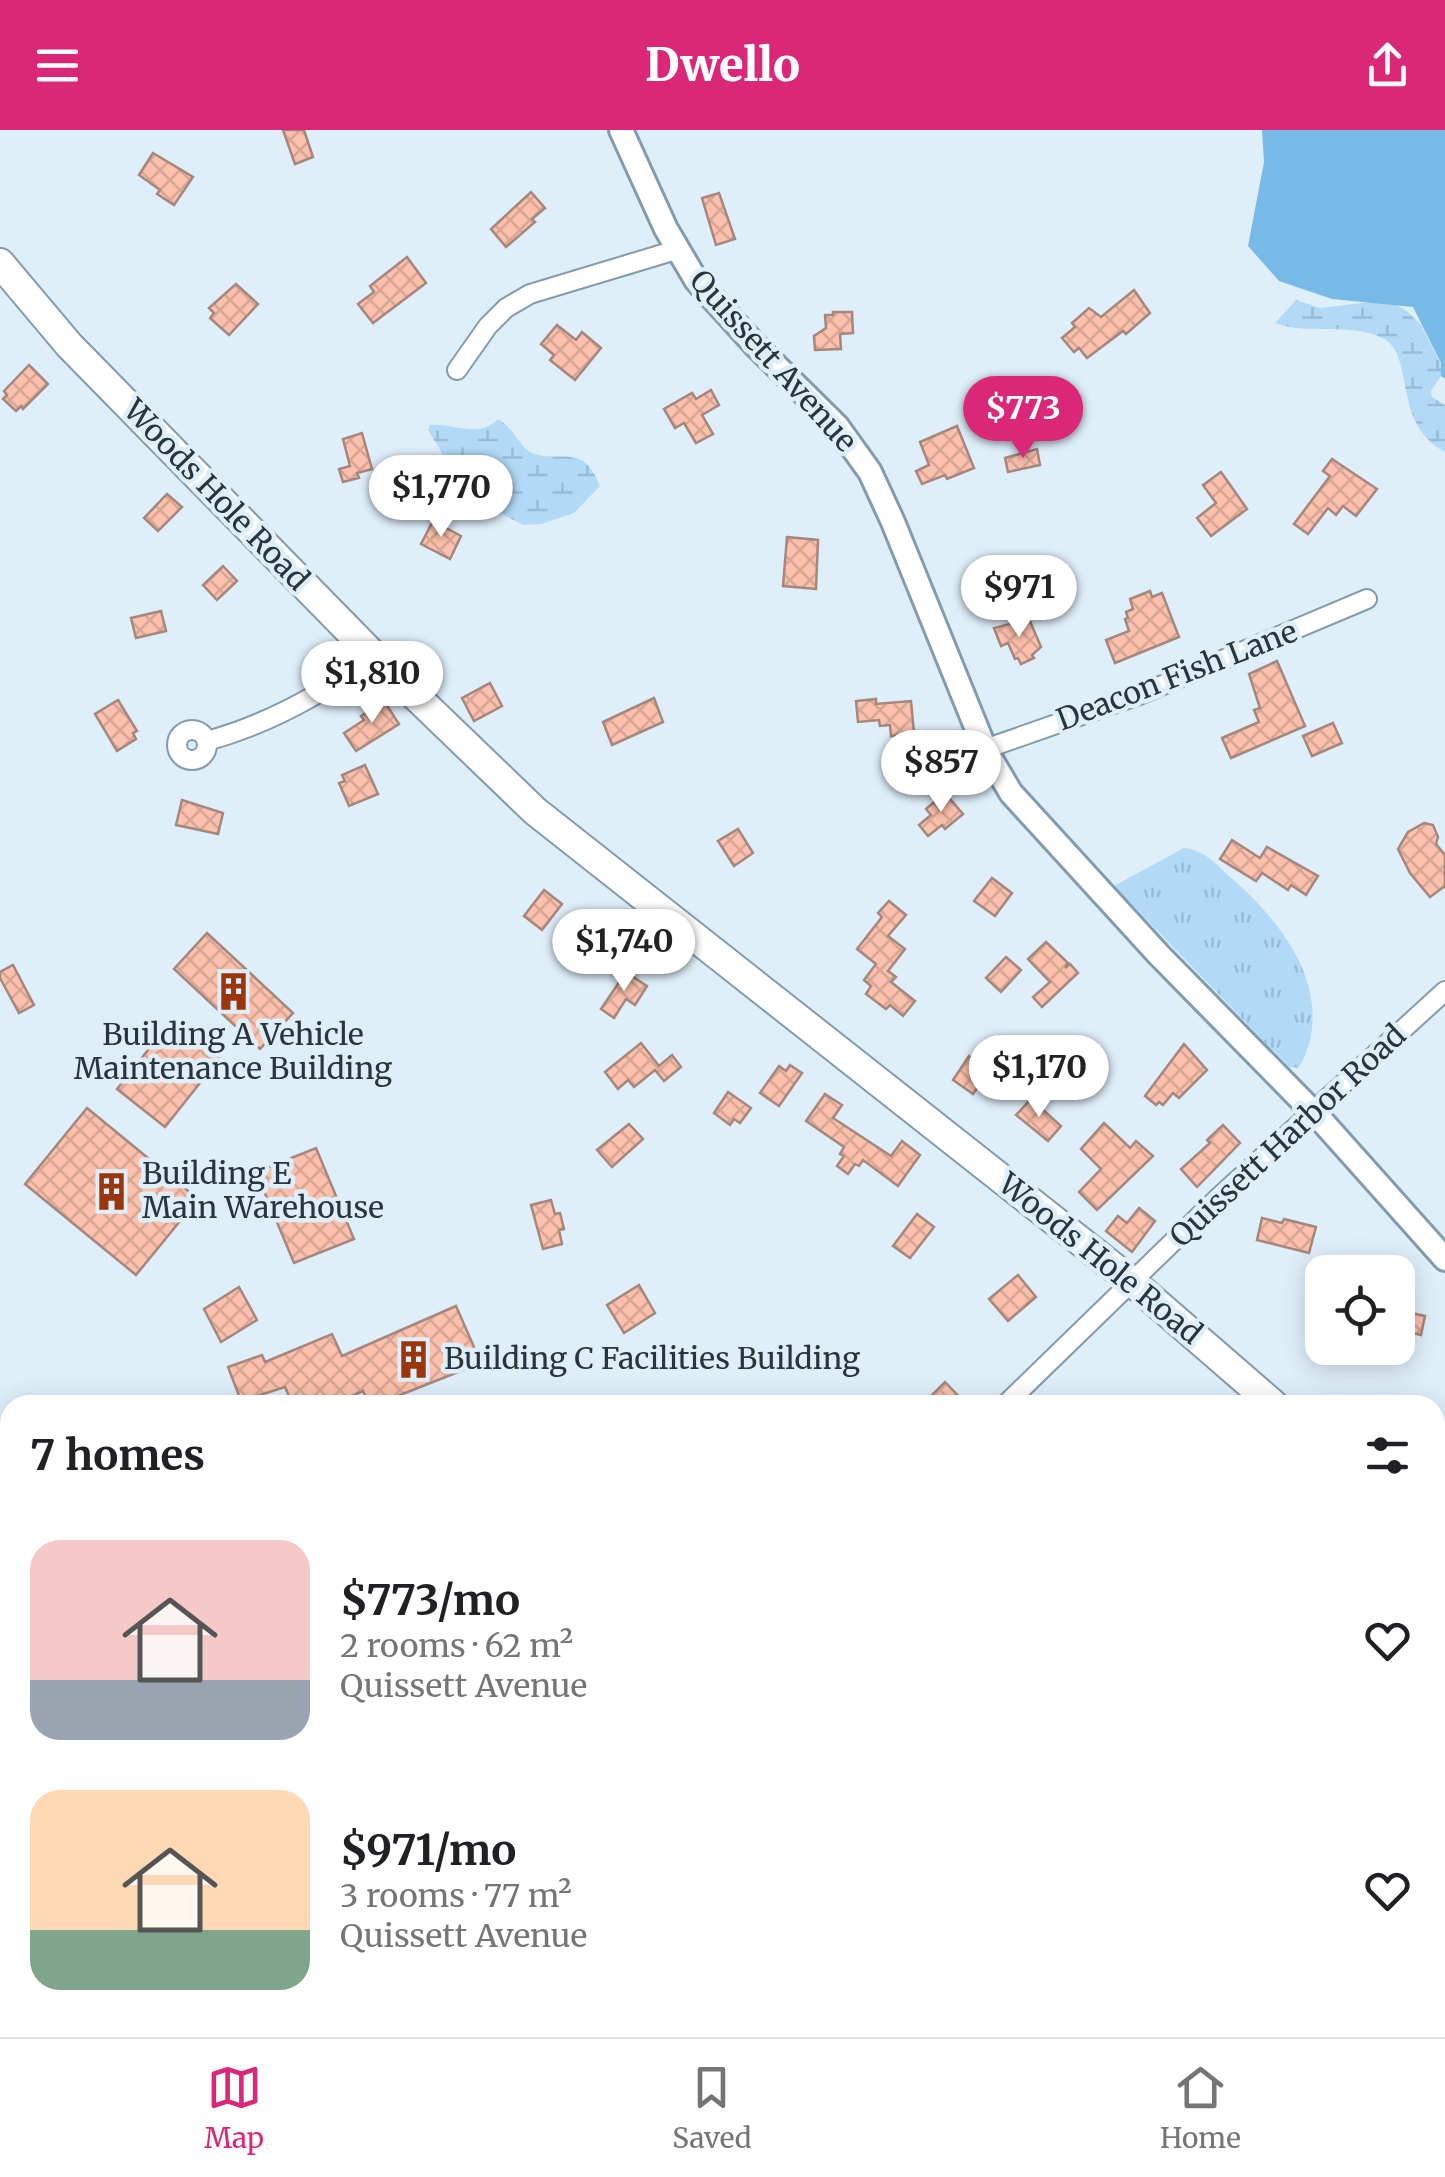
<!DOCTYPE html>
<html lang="en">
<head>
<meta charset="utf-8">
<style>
	body { margin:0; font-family:Merriweather,serif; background:#f2f2f2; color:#202124; height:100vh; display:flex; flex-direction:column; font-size:38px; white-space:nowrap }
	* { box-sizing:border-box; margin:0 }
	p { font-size:32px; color:#757577 }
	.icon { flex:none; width:55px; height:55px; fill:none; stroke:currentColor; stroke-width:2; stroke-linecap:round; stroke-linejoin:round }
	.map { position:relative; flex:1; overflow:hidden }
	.drawer { position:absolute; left:0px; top:1265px; width:1445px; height:642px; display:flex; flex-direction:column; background:#fff; border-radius:30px 30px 0 0; box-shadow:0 5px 25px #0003 }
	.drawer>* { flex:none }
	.fabs { position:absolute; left:1305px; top:1125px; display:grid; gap:20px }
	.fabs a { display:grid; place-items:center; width:110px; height:110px; border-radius:20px; background:#fff; box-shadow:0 5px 25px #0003; font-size:50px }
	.price { position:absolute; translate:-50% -85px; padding:0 22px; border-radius:35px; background:#fff; color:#222; font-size:32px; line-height:65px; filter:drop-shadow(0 2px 5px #0008) }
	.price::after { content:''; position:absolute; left:50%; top:60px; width:30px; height:22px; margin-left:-15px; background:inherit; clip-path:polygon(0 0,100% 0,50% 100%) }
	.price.active { background:#db2777; color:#fff }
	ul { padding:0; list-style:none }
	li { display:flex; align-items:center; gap:30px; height:250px; padding:0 30px }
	li span { display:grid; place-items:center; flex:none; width:280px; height:200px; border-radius:30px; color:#555 }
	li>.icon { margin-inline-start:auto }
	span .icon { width:120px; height:120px; fill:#fffc; stroke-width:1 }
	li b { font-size:42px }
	h2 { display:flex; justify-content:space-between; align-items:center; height:120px; padding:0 30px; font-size:42px }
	header { display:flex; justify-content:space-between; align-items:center; height:130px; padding:0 30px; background:#db2777; color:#fff; font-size:45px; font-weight:800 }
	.dock { display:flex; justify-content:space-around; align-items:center; height:140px; border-top:2px solid #e0e0e0; background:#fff; font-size:28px; color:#757577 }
	.dock a { display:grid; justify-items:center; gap:5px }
	.dock .active { color:#db2777 }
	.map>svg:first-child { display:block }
</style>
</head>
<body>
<header><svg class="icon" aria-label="menu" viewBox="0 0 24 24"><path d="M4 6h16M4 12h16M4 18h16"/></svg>Dwello<svg class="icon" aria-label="share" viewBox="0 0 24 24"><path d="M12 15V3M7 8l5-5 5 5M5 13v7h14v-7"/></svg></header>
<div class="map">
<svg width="1445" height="1907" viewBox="0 0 1445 1907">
	<defs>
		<pattern id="grass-tufts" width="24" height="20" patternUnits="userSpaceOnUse" patternTransform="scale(2.5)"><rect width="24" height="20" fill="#b2daf6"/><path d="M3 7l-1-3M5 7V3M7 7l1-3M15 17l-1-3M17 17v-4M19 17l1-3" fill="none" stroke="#99bcd4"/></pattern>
		<pattern id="wetland-marsh" width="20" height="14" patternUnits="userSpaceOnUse" patternTransform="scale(2.5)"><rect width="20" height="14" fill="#b2daf6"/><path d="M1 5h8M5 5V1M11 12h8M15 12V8" fill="none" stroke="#99bcd4"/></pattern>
		<pattern id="building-cross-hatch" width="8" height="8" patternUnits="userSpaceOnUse" patternTransform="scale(2.5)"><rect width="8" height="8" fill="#fcc0ac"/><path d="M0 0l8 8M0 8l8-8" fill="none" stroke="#d8a695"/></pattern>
	</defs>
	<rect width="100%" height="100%" fill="#dfeffa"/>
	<path fill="url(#grass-tufts)" d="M1184,718c20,2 31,15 45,28 46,39 96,100 81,164 -3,10 -5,19 -12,28l-9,-1 -175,-181z"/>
	<g fill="url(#wetland-marsh)">
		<path d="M1296,170l24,8 67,-8 20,11 14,14 20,39v12l-10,15 1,6 13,8v47c-53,-28 -30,-96 -61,-113 -35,-18 -75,-3 -109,-16z"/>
		<path d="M498,289c15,8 23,30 34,34 31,11 50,-12 68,33l-26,27 -33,11 -18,1 -48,-25 -13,-14 -34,-56 2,-5c25,-2 48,14 68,-6z"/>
	</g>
	<polygon fill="#78bae7" points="1262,0 1445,0 1445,249 1441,246 1441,233 1413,177 1332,169 1279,151 1248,116 1264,32"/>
	<g fill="url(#building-cross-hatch)" stroke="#a5877e" stroke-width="2.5">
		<polygon points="283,0 304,0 313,27 295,34"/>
		<polygon points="153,23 193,47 174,75 157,64 160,60 139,45"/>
		<polygon points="531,62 545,78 532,89 535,92 506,117 491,99"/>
		<polygon points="719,63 735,109 716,115 702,68"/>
		<polygon points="407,127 426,153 373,193 358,174 374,162 370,156"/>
		<polygon points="236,154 258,174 229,205 210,188 214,183 209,178"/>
		<polygon points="1134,160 1150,183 1126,204 1123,201 1087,228 1079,218 1074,222 1062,208 1075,197 1072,193 1089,178 1101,187"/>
		<polygon points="833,182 852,182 853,203 840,204 841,219 815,220 814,206 826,198 825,185 833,185"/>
		<polygon points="557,195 576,210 582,202 601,218 575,250 550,230 554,225 541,214"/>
		<polygon points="29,235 48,254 23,279 21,276 16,281 3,269 7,265 4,261"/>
		<polygon points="711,260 719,275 702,285 713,304 696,313 684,293 675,298 664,279 692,263 696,269"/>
		<polygon points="957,296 974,338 947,349 945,345 922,354 916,341 929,335 920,312"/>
		<polygon points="362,303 372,339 357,343 359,348 343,352 339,339 350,336 343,309"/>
		<polygon points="1037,319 1040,335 1008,342 1005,328"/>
		<polygon points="1332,329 1377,359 1356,386 1343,376 1336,385 1328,378 1308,404 1294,394 1330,346 1323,341"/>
		<polygon points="1221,342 1247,379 1211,406 1197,388 1216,373 1203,355"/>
		<polygon points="167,364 182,377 158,401 144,388"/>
		<polygon points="433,391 461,406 450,429 421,414"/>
		<polygon points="787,407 818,410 816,459 783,456"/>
		<polygon points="223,436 237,451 217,470 203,455"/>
		<polygon points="1150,461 1152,467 1162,463 1179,507 1115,533 1106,510 1129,501 1125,489 1128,488 1126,482 1133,479 1130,469"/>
		<polygon points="161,481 166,501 136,508 131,488"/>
		<polygon points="1029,489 1041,517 1032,525 1034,528 1021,534 1018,528 1015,529 1008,513 1001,516 994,498"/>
		<polygon points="1277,531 1305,596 1231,628 1222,608 1259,592 1254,580 1260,578 1249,544"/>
		<polygon points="490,553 502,576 474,591 462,568"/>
		<polygon points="654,568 663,592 612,615 603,592"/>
		<polygon points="876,569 876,574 911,571 914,603 891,606 890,595 880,596 879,590 858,592 856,571"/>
		<polygon points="118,570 137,601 133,603 136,609 117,621 95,584"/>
		<polygon points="384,571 399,594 356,621 344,603 364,590 361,586"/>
		<polygon points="1333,593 1342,613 1312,626 1303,606"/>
		<polygon points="365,635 378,664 349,676 339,653 345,651 342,645"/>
		<polygon points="945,663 963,684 945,699 942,695 928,706 919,695 931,685 926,679"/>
		<polygon points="182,670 223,683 218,704 176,695"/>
		<polygon points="1424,693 1433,695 1438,707 1436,714 1445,725 1445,756 1430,767 1410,743 1398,719 1408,702"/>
		<polygon points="738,699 753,723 734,736 718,711"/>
		<polygon points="1232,710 1260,728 1267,717 1318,746 1306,765 1291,755 1288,760 1262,743 1256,751 1220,729"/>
		<polygon points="992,748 1012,763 995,786 974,771"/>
		<polygon points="544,760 562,774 542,800 524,786"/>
		<polygon points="889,771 906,785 888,806 905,819 888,841 896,847 891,852 915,871 903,886 890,875 886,879 866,864 871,856 864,850 876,834 857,819 882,787 878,783"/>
		<polygon points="207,803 293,883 260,919 174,839"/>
		<polygon points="1046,812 1068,833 1065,838 1070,834 1078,843 1042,877 1033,867 1050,852 1028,829"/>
		<polygon points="1006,827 1021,840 1001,862 986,848"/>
		<polygon points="13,835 34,875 19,883 0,848 0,842"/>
		<polygon points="626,842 647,856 635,875 626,869 614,888 601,879"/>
		<polygon points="171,891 219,929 165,997 117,959"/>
		<polygon points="1035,907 1054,923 1033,947 1014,931"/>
		<polygon points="641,913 659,936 672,925 681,937 664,951 655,940 634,957 628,950 618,959 605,942"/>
		<polygon points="1184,914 1207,940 1179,968 1173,963 1163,975 1159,972 1156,975 1145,966"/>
		<polygon points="969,926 989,941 973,964 953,950"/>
		<polygon points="790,935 802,943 779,976 760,963 779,936 786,941"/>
		<polygon points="728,962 751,978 740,993 734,989 730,995 714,983"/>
		<polygon points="825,964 842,975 833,988 891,1026 902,1011 920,1025 898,1056 863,1030 859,1036 855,1034 848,1044 837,1036 844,1026 840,1024 844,1017 806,991"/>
		<polygon points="1031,969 1061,996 1048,1011 1016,985"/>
		<polygon points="87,978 198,1069 136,1145 25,1054"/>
		<polygon points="1104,993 1130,1018 1136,1011 1153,1026 1097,1080 1079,1062 1101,1039 1081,1019"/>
		<polygon points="629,994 643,1009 612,1037 597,1020"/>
		<polygon points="1223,995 1240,1013 1197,1057 1181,1039 1210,1013 1207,1010"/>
		<polygon points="316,1018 354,1109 294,1133 256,1042"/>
		<polygon points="551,1070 555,1084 560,1083 564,1099 559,1100 562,1114 543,1119 531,1075"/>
		<polygon points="1139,1078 1155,1091 1132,1122 1106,1101 1118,1086 1127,1093"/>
		<polygon points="917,1084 934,1097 910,1128 893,1116"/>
		<polygon points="1262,1088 1282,1093 1284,1089 1316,1097 1309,1123 1257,1110"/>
		<polygon points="1018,1145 1036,1167 1008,1191 989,1169"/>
		<polygon points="639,1155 655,1183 624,1203 607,1175"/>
		<polygon points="239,1157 257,1190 221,1212 204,1179"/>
		<polygon points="456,1176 481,1233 375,1275 369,1275 363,1261 332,1275 293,1275 285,1257 241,1271 228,1237 262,1225 265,1232 332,1204 342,1226"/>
		<polygon points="1398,1180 1425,1186 1421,1205 1398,1200"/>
		<polygon points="945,1252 967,1275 922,1275"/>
	</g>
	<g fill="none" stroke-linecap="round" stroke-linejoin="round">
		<defs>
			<g id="minor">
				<polyline points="457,240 488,196 506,178 530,164 676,120"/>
				<circle cx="192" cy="615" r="15"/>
				<path d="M207,611c62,-17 116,-47 167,-85"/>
				<polyline points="985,619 1139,565 1367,469"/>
				<polyline points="1005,1275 1218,1068 1445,861"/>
				<polyline points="0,1713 10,1709"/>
				<polyline points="1435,1776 1445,1774"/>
			</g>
			<polyline id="major" points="621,0 666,99 696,150 756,216 837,296 870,342 893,392 985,619 1011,663 1159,825 1321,990 1445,1129"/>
			<g id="highway">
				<polyline points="0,133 69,215 374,526 535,681 1131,1151 1274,1275"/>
				<polyline points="1435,1566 1445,1610"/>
			</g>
		</defs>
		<use href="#minor" stroke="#829bad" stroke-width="22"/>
		<use href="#major" stroke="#829bad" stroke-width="28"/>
		<use href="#highway" stroke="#829bad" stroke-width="32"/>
		<use href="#minor" stroke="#fff" stroke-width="18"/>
		<use href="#major" stroke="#fff" stroke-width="22"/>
		<use href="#highway" stroke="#fff" stroke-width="28"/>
	</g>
	<defs>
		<symbol id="building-bare" viewBox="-9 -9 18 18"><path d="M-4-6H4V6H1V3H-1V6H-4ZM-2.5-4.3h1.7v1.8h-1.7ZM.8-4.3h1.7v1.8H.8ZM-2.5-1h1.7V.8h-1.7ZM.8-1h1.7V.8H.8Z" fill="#9b350c" stroke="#dfeffa" stroke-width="2.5" paint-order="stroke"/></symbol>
	</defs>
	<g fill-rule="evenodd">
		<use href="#building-bare" x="206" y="834" width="55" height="55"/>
		<use href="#building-bare" x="84" y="1034" width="55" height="55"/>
		<use href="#building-bare" x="386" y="1202" width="55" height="55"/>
	</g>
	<g text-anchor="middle" stroke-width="9" stroke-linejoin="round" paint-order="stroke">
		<g font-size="30" fill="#29343b" stroke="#dfeffa">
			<text transform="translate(773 231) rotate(48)" y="10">Quissett Avenue</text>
			<text transform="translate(216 365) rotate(46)" y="10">Woods Hole Road</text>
			<text transform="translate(1177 546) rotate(-21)" y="10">Deacon Fish Lane</text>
			<text transform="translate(1288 1006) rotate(-43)" y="10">Quissett Harbor Road</text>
			<text transform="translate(1100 1129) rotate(39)" y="10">Woods Hole Road</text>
		</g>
		<g font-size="30" fill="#29343b" stroke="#dfeffa" text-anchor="start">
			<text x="233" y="915" text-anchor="middle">Building A Vehicle<tspan x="233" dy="34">Maintenance Building</tspan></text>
			<text x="142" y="1054">Building E<tspan x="142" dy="34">Main Warehouse</tspan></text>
			<text x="444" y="1239">Building C Facilities Building</text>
		</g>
	</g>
</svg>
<div class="fabs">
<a><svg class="icon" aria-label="locate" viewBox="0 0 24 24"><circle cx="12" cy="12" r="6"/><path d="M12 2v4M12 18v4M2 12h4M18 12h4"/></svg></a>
</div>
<b class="price active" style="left:1023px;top:331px">$773</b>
<b class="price" style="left:441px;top:410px">$1,770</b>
<b class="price" style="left:1019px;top:510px">$971</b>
<b class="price" style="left:372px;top:596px">$1,810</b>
<b class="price" style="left:941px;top:685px">$857</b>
<b class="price" style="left:624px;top:864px">$1,740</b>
<b class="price" style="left:1039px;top:990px">$1,170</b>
<section class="drawer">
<h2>7 homes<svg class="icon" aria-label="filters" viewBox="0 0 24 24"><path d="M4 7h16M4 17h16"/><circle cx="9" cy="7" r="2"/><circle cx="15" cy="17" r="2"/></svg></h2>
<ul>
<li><span style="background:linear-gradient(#f6c9c9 70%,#9aa5b1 0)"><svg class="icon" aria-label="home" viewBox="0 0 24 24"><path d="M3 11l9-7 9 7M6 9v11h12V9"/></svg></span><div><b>$773/mo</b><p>2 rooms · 62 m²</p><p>Quissett Avenue</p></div><svg class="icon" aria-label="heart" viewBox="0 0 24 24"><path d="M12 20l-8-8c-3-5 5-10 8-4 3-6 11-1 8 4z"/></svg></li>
<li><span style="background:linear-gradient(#ffd9b3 70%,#7fa58c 0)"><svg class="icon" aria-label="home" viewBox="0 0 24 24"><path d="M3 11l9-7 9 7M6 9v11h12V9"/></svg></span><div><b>$971/mo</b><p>3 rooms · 77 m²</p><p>Quissett Avenue</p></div><svg class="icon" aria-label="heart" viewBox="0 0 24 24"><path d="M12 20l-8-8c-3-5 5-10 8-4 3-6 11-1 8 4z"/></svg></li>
</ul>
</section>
</div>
<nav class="dock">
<a class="active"><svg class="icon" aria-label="map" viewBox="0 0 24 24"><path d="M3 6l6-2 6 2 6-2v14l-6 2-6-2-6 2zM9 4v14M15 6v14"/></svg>Map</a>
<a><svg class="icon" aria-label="saved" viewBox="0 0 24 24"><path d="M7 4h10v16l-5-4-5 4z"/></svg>Saved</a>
<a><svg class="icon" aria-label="home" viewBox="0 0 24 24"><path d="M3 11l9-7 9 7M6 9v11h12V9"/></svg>Home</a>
</nav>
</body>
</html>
